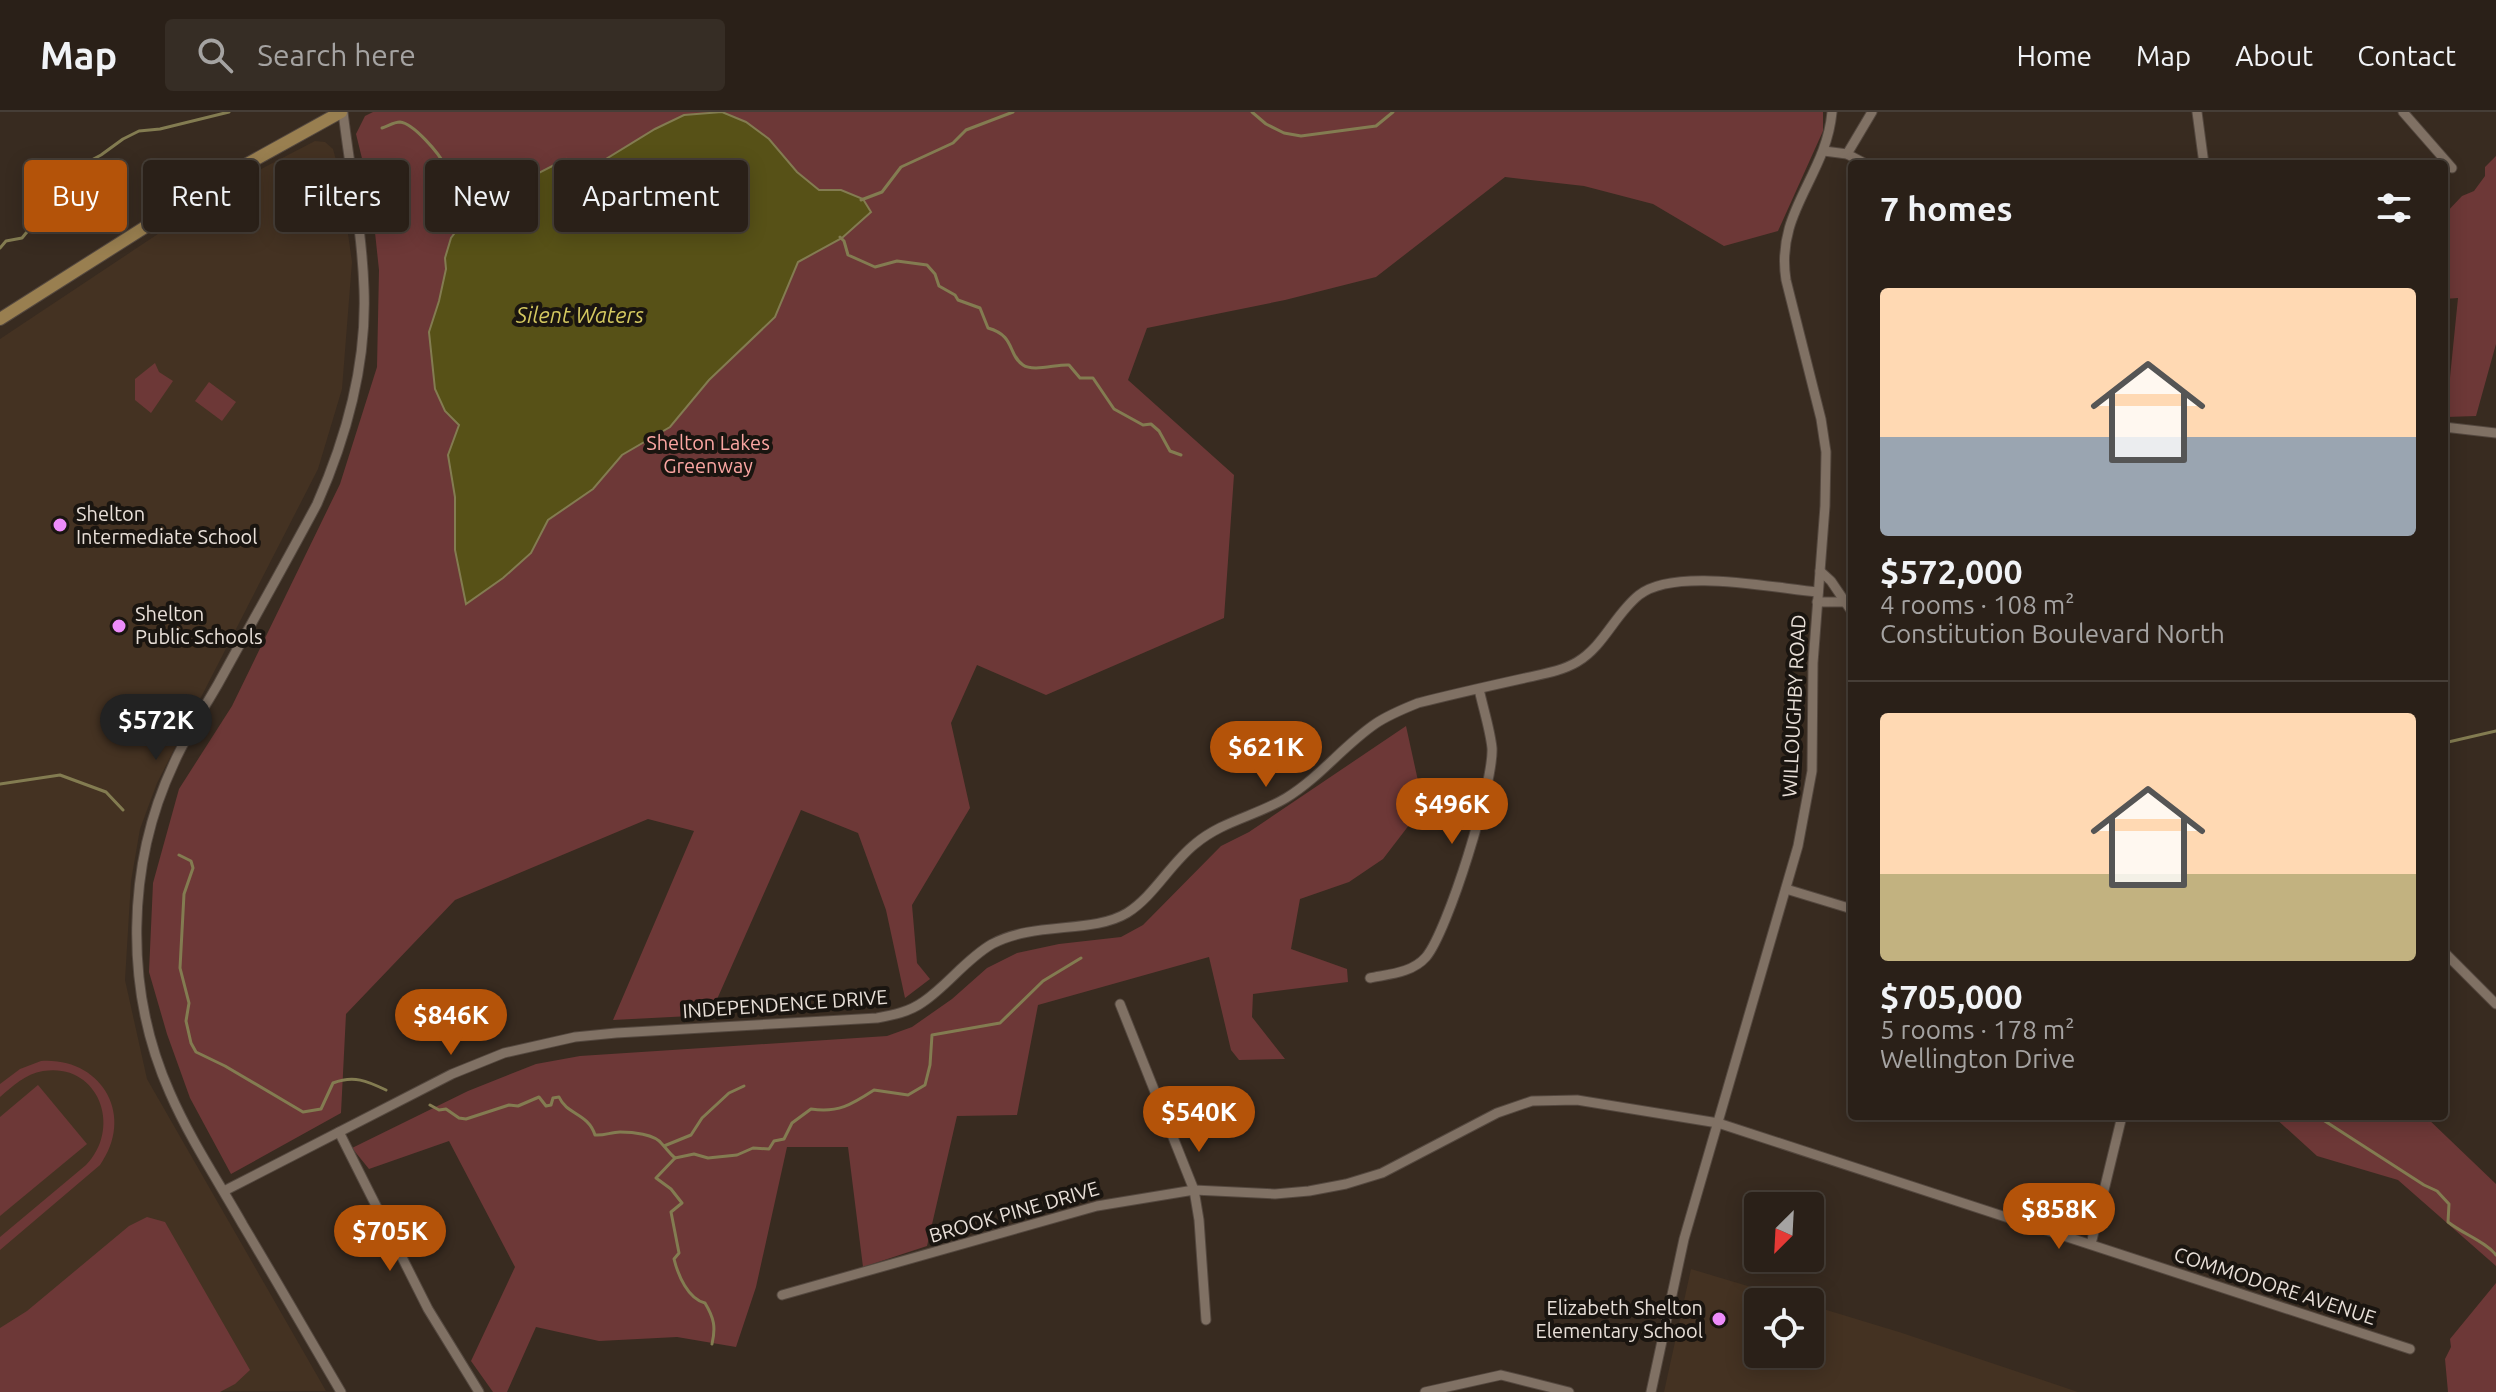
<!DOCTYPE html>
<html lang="en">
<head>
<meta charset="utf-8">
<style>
	body { margin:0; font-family:Ubuntu,sans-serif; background:#362d25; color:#f1f3f6; height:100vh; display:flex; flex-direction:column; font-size:30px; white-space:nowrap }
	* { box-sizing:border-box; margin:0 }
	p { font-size:26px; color:#a5a3a2 }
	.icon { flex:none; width:44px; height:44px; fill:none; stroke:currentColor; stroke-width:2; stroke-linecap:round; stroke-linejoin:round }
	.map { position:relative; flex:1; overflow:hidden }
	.side { position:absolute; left:1848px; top:48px; width:600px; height:960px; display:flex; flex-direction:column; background:#2a2018; border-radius:8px; box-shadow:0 4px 20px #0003,0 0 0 2px #463e37 }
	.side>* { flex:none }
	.hud { position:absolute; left:24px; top:48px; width:760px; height:72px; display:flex; gap:16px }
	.needle { width:52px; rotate:204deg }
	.controls { position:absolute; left:1744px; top:1080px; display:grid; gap:16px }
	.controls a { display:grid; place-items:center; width:80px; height:80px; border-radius:8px; background:#2a2018; box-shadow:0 4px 20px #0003,0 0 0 2px #463e37; font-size:40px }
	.price { position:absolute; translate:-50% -68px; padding:0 18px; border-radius:28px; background:#b45309; color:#fff; font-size:26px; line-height:52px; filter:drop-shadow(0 2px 4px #0008) }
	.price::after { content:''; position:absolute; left:50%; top:48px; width:24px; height:18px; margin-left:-12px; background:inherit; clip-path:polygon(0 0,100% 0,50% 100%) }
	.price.selected { background:#222; color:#fff }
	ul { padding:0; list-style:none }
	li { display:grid; align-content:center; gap:16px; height:424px; padding:0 32px }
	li+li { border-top:2px solid #463e37 }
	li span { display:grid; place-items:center; height:248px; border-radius:8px; color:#555 }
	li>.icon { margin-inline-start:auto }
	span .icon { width:144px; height:144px; fill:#fffc; stroke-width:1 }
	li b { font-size:34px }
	h2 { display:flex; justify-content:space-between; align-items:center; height:96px; padding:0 32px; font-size:34px }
	.tag { padding:0 28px; border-radius:8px; background:#2a2018; box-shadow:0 4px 20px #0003,0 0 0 2px #463e37; font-size:28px; line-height:72px }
	.tag.selected { background:#b45309; color:#fff }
	header { display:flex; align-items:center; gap:48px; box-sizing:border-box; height:112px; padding:0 40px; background:#2a2018; border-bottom:2px solid #463e37 }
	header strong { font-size:38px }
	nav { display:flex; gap:44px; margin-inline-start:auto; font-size:28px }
	.search { width:560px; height:72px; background:#362d25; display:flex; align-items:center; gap:20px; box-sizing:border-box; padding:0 28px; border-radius:8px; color:#a5a3a2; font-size:30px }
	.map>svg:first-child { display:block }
</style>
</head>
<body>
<header>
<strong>Map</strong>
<div class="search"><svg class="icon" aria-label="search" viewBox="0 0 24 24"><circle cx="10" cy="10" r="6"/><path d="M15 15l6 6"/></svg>Search here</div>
<nav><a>Home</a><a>Map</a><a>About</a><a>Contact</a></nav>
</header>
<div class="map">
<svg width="2496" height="1280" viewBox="0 0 2496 1280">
	<rect width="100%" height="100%" fill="#382b20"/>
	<g fill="#443222">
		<polygon points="315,29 325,30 333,37 339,59 352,150 342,277 318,357 157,671 140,717 131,769 125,868 147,967 326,1279 0,1280 0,227 194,98 263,56"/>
		<polygon points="1691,1157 1801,1190 1758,1190 1758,1242 1810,1242 1810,1193 1899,1220 2078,1280 1664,1280"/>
	</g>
	<g fill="#6d3837">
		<polygon points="373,0 1823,0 1823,19 1778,119 1724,134 1653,92 1584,74 1505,65 1376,165 1285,188 1147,216 1128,268 1234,363 1224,506 1046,583 977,553 951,611 970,696 912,793 917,851 930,867 905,886 886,798 858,721 801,698 710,903 613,908 694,719 648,707 455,788 346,902 341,1001 231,1062 190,986 167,922 149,860 153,771 179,677 232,594 340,372 377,255 379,158 371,83 356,22 365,4"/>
		<polygon points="2496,44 2496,232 2476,304 2446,305 2458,186 2444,187 2444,103 2462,84 2474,79 2485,64 2485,55"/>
		<polygon points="155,251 159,260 173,269 151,301 135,288 135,267"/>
		<polygon points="209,270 236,290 222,309 195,289"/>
		<polygon points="1406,614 1420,678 1416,704 1383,747 1349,770 1300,787 1291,837 1347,857 1348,870 1253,882 1252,905 1285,947 1239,948 1231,938 1209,845 1038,893 1017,1003 957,1004 927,1134 863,1155 848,1035 787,1035 756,1175 736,1235 677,1225 599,1229 536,1215 507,1280 493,1280 471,1249 515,1155 449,1029 369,1057 352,1036 468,979 536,952 580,944 887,924 912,915 952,887 987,856 1017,841 1059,832 1121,825 1143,813 1221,734 1249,720"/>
		<path d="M41,949c60,-4 95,54 59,104l-100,85v-13l86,-72c37,-38 12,-103 -43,-94 -18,3 -30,15 -43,26v-13l20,-15z"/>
		<polygon points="38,973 87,1032 0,1104 0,1005"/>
		<polygon points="2273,1004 2425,1004 2496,1072 2496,1154 2398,1068 2317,1044"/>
		<polygon points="147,1105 165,1110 250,1258 235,1272 220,1280 0,1280 0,1216 27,1199 129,1114"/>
		<polygon points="2496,1171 2496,1280 2448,1280 2445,1247 2451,1235 2450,1227"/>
	</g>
	<polygon fill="#575117" stroke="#837c51" stroke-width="2" points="722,0 746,10 769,27 797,60 819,78 841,78 863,87 871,100 842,126 798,150 775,205 709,268 670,315 622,343 593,377 548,408 531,441 503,466 466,492 455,438 455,385 448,343 459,313 445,299 435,277 429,220 439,189 446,157 445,146 451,126 466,106 460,101 469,90 478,98 515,73 566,47 583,61 655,17 684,3"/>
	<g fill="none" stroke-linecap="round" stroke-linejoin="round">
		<g stroke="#837c51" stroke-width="3">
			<polyline points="1252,0 1266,12 1284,21 1301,24 1376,14 1393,0"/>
			<path d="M382,16c6,-2 12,-6 18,-6 13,1 40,32 45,44 9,17 3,33 21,45"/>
			<polyline points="861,88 882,80 901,55 953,31 966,18 1013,0"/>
			<path d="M840,125l4,4 4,14 27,12 22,-6 30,4 8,9 4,12 16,9 3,5 22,8 8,20c28,8 19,26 35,37 10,7 34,-1 46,0l11,13h13l21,31 29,16 8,-1 8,7 11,20 11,4"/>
			<polyline points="0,136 6,129 22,126 31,115 40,89 52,69 101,43 123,27 139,19 160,17 229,0"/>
			<polyline points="2444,631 2496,619"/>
			<polyline points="0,672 60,663 106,680 123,698"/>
			<path d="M179,743l12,6 2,7 -9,26 -4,74 9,35 -3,18 5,22 5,9 29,14 78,46 18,-3 12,-26c21,-8 34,-2 53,7"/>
			<path d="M430,993l9,5 7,-1 13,9 7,1 43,-14 9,1 21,-9 7,9 5,-1 2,-7 6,-1c8,18 29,16 36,38 9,1 16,-3 25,-3 12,0 35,2 42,12 5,5 7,9 13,14l19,-4 14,4 29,-3 16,-7 16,1 5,-8 10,-2 8,-16 19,-14c27,4 40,-4 63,-19l34,5 17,-10 5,-20 2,-30 68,-12 43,-42 38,-23"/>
			<path d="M2317,1004l107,69 13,6 12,13 -1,18c15,12 38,20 48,33"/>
			<polyline points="664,1034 691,1023 702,1006 729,981 744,974"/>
			<path d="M675,1046l-19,20 15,11 11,14 -11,9 8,41 -5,6c4,16 14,40 31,44 9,15 11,24 7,41"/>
		</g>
		<defs>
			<g id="minor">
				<polyline points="2197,0 2204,52"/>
				<polyline points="2403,0 2452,56"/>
				<polyline points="1824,39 1847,42 1866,52"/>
				<polyline points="1847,42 1872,0"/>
				<polyline points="2444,315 2496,321"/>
				<polyline points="1820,459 1831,469 1852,500"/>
				<polyline points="1817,490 1845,490"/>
				<polyline points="1786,777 1852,797"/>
				<polyline points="2444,840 2496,892"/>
				<path d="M1370,866c19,-4 42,-5 56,-21 22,-26 68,-175 66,-209 -2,-19 -9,-40 -13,-59"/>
				<polyline points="1120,892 1194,1078 1199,1108 1206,1208"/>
				<polyline points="339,1020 428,1197 479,1280"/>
				<path d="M224,1079l228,-117 52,-21 71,-16 41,-4 261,-15c16,-3 32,-6 46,-16 25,-17 43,-43 69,-58 43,-23 100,-10 135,-31 27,-17 43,-49 68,-69 27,-23 61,-28 91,-46 33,-20 57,-52 89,-74 13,-9 28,-15 43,-21 35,-9 71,-17 107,-25 17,-4 37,-7 52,-16 27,-16 38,-48 62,-67 35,-28 134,-7 179,-3"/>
				<polyline points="2091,1132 2122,1004"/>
				<polyline points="782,1183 1097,1094 1194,1078 1275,1082 1309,1079 1346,1072 1382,1061 1497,1001 1532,989 1577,988 1718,1011 2410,1237"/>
				<path d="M341,1280c-33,-56 -65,-112 -98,-167 -25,-44 -53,-86 -73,-132 -46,-103 -44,-228 4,-330 12,-27 29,-53 44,-79 33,-60 67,-120 99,-180 30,-68 50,-140 47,-215 -2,-59 -14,-118 -21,-177"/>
				<polyline points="1425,1280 1501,1263 1569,1280"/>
				<path d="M1651,1280l33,-153 114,-393 14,-75 1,-108 12,-157 1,-54 -5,-33 -35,-139c-11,-69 40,-103 46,-168"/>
			</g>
			<polyline id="secondary" points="0,207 229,62 341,0"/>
		</defs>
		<use href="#minor" stroke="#54483f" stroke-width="11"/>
		<use href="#secondary" stroke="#54483f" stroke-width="14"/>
		<use href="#minor" stroke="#807164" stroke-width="9"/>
		<use href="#secondary" stroke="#997f50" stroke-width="12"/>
	</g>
	<g fill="#ed8cfa" stroke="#1a1510" stroke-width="3">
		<circle cx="60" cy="413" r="8"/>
		<circle cx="119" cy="514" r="8"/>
		<circle cx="1719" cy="1207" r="8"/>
	</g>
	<g text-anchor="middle" stroke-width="8" stroke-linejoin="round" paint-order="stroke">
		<g font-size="20" fill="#fba6a2" stroke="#1a1510">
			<text x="708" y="338">Shelton Lakes<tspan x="708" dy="23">Greenway</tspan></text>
		</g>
		<g font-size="20" fill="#e9e0d9" stroke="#1a1510" text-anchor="start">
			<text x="76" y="409">Shelton<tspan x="76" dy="23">Intermediate School</tspan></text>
			<text x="135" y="509">Shelton<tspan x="135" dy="23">Public Schools</tspan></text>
			<text x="1703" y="1203" text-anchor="end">Elizabeth Shelton<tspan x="1703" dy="23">Elementary School</tspan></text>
		</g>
		<g font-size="20" fill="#e9e0d9" stroke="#1a1510">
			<text transform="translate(1794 594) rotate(-87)" y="7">WILLOUGHBY ROAD</text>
			<text transform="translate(785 892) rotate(-4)" y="7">INDEPENDENCE DRIVE</text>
			<text transform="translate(1014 1100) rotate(-16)" y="7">BROOK PINE DRIVE</text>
			<text transform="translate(2275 1174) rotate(18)" y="7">COMMODORE AVENUE</text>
		</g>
		<g font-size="22" font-style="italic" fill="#d4c860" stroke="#1a1510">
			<text x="580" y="211">Silent Waters</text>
		</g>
	</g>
</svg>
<div class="controls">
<a><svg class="needle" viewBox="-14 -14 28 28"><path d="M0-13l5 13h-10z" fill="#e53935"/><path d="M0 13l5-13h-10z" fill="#a5a3a2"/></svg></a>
<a><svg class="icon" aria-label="locate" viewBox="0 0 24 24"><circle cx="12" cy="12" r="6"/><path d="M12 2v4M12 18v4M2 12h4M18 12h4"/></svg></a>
</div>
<b class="price selected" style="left:156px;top:650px">$572K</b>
<b class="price" style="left:1266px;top:677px">$621K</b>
<b class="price" style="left:1452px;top:734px">$496K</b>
<b class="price" style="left:451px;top:945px">$846K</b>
<b class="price" style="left:1199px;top:1042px">$540K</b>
<b class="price" style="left:2059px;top:1139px">$858K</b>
<b class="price" style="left:390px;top:1161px">$705K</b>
<div class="hud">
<a class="tag selected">Buy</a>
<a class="tag">Rent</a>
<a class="tag">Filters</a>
<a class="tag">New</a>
<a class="tag">Apartment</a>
</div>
<section class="side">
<h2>7 homes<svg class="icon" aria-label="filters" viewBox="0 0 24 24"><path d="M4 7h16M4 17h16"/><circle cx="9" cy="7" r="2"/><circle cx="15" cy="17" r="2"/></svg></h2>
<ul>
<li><span style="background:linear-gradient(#ffd9b3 60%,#9aa5b1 0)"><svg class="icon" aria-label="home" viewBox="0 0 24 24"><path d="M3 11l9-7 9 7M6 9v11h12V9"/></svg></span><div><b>$572,000</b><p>4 rooms · 108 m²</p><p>Constitution Boulevard North</p></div></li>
<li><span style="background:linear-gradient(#ffd9b3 65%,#c2b280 0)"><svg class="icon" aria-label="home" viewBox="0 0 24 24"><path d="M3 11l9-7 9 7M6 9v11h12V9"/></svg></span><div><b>$705,000</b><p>5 rooms · 178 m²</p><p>Wellington Drive</p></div></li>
</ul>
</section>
</div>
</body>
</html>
